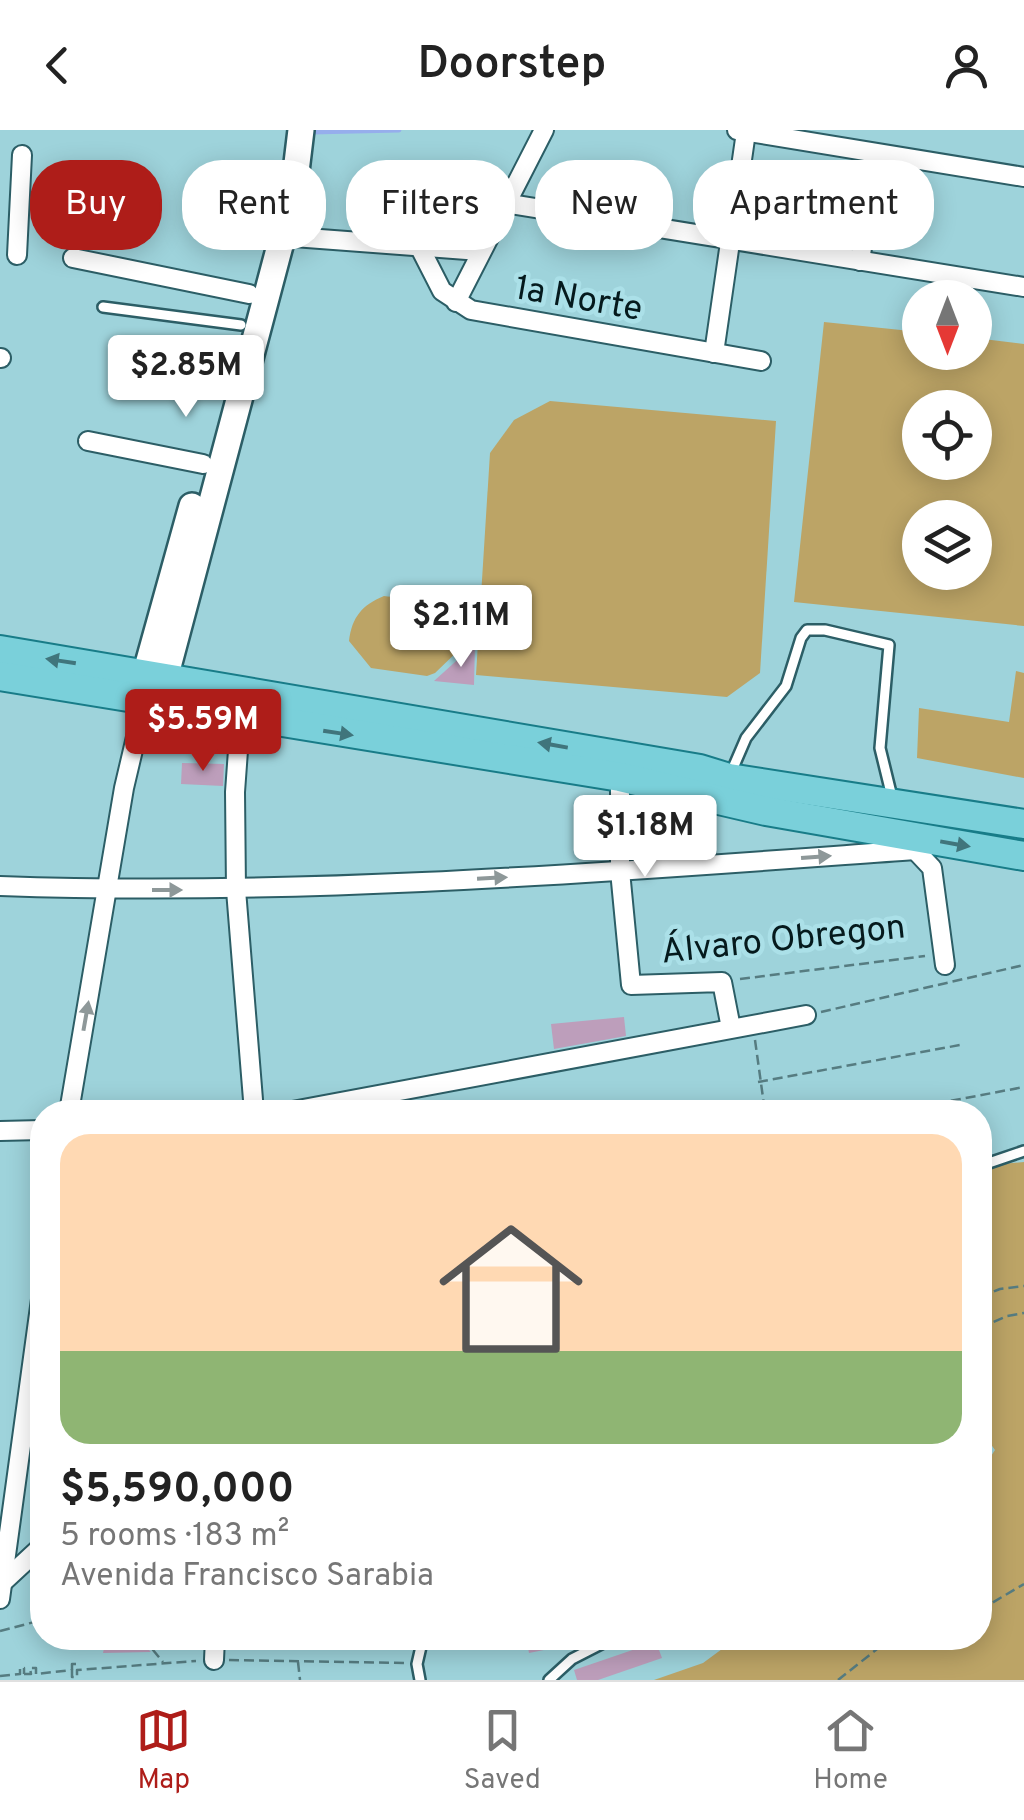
<!DOCTYPE html>
<html lang="en">
<head>
<meta charset="utf-8">
<style>
	body { margin:0; font-family:Overpass,sans-serif; background:#f2f2f2; color:#222; height:100vh; display:flex; flex-direction:column; font-size:38px; white-space:nowrap }
	* { box-sizing:border-box; margin:0 }
	p { font-size:32px; color:#767676 }
	.icon { flex:none; width:55px; height:55px; fill:none; stroke:currentColor; stroke-width:2; stroke-linecap:round; stroke-linejoin:round }
	.map { position:relative; flex:1; overflow:hidden }
	.drawer { position:absolute; left:30px; top:970px; width:962px; height:550px; display:flex; flex-direction:column; background:#fff; border-radius:40px; box-shadow:0 5px 25px #0003 }
	.drawer>* { flex:none }
	.guide { position:absolute; left:30px; top:30px; width:965px; height:90px; display:flex; gap:20px }
	.needle { width:65px; rotate:180deg }
	.buttons { position:absolute; left:902px; top:150px; display:grid; gap:20px }
	.buttons a { display:grid; place-items:center; width:90px; height:90px; border-radius:50%; background:#fff; box-shadow:0 5px 25px #0003; font-size:50px }
	.price { position:absolute; translate:-50% -85px; padding:0 22px; border-radius:10px; background:#fff; color:#222; font-size:32px; line-height:65px; filter:drop-shadow(0 2px 5px #0008) }
	.price::after { content:''; position:absolute; left:50%; top:60px; width:30px; height:22px; margin-left:-15px; background:inherit; clip-path:polygon(0 0,100% 0,50% 100%) }
	.price.active { background:#ae1d19; color:#fff }
	ul { padding:0; list-style:none }
	li { display:grid; align-content:center; gap:20px; height:530px; padding:0 30px }
	li+li { border-top:2px solid #e0e0e0 }
	li span { display:grid; place-items:center; height:310px; border-radius:30px; color:#555 }
	li>.icon { margin-inline-start:auto }
	span .icon { width:180px; height:180px; fill:#fffc; stroke-width:1 }
	li b { font-size:42px }
	.pill { padding:0 35px; border-radius:40px; background:#fff; box-shadow:0 5px 25px #0003; font-size:35px; line-height:90px }
	.pill.active { background:#ae1d19; color:#fff }
	header { display:flex; justify-content:space-between; align-items:center; height:130px; padding:0 30px; background:#fff; font-size:45px; font-weight:600 }
	.tab-bar { display:flex; justify-content:space-around; align-items:center; height:140px; border-top:2px solid #e0e0e0; background:#fff; font-size:28px; color:#767676 }
	.tab-bar a { display:grid; justify-items:center; gap:5px }
	.tab-bar .active { color:#ae1d19 }
	.map>svg:first-child { display:block }
</style>
</head>
<body>
<header><svg class="icon" aria-label="back" viewBox="0 0 24 24"><path d="M15 5l-7 7 7 7"/></svg>Doorstep<svg class="icon" aria-label="person" viewBox="0 0 24 24"><circle cx="12" cy="8" r="4"/><path d="M4 21q1-7 8-7t8 7"/></svg></header>
<div class="map">
<svg width="1024" height="1550" viewBox="0 0 1024 1550">
	<rect width="100%" height="100%" fill="#9ed3db"/>
	<g fill="#bca466" fill-rule="evenodd">
		<path d="M824,192l96,10v20h55v-14l49,6v282l-230,-24zM920,278h55v54h-55zM920,388h55v54h-55z"/>
		<polygon points="550,271 776,291 760,543 727,567 476,545 490,323 514,290"/>
		<path d="M384,466c37,5 74,1 79,50l-28,27 -8,3 -56,-8 -22,-27c3,-24 13,-36 35,-45z"/>
		<polygon points="1016,541 1024,543 1024,648 917,628 919,578 1009,592"/>
		<polygon points="1024,1032 1024,1550 654,1550 703,1533 737,1508 980,1508 980,1343 995,1320 980,1299 980,1046 1001,1034"/>
		<polygon points="334,1508 409,1508 403,1519 327,1518"/>
	</g>
	<g fill="none" stroke-linecap="round" stroke-linejoin="round">
		<polyline stroke="#96aeec" stroke-width="5" points="311,2 399,0"/>
	</g>
	<g fill="#bd9ebb">
		<polygon points="475,514 474,555 434,551"/>
		<polygon points="182,633 224,634 223,656 181,654"/>
		<polygon points="624,887 626,906 554,919 551,894"/>
		<polygon points="106,1508 137,1508 151,1522 103,1523"/>
		<polygon points="526,1508 551,1508 554,1518 529,1523"/>
		<polygon points="656,1512 662,1528 598,1550 577,1550 574,1540"/>
	</g>
	<g fill="none" stroke-linecap="round" stroke-linejoin="round">
		<defs>
			<g id="lane">
				<polyline points="103,177 241,195"/>
				<polyline points="730,645 746,608 786,556 801,508 807,500 825,500 889,515 880,618 892,667"/>
				<polyline points="980,1036 1024,1021"/>
				<polyline points="420,1550 417,1534 423,1508"/>
				<polyline points="549,1550 572,1529 613,1508"/>
			</g>
			<g id="street">
				<polyline points="737,0 1024,47"/>
				<polyline points="504,73 1024,157"/>
				<polyline points="267,105 480,121"/>
				<polyline points="419,116 442,161 471,180 761,231"/>
				<polyline points="17,125 22,25"/>
				<polyline points="73,128 249,164"/>
				<polyline points="860,131 876,25"/>
				<polyline points="456,172 544,0"/>
				<polyline points="714,223 746,2"/>
				<polyline points="0,228 1,228"/>
				<polyline points="88,311 203,334"/>
				<polyline points="241,579 235,662 236,760 254,982"/>
				<polyline points="620,647 620,741 631,855 722,852 731,898"/>
				<polyline points="913,709 915,720 932,738 945,835"/>
				<path d="M0,756c305,11 610,-14 915,-36"/>
				<polyline points="69,982 124,658 145,569"/>
				<polyline points="287,982 806,885"/>
				<polyline points="0,1001 42,1000"/>
				<polyline points="1,1454 42,1416"/>
				<polyline points="0,1469 42,1162"/>
				<polyline points="214,1530 215,1508"/>
			</g>
			<g id="secondary">
				<polyline points="152,562 165,548 282,108 294,58 301,0"/>
				<polyline points="145,564 145,545 192,376"/>
			</g>
			<g id="primary">
				<polyline points="0,520 700,639 729,648 1024,694"/>
				<polyline points="0,546 620,647 766,681 1024,726"/>
			</g>
		</defs>
		<use href="#lane" stroke="#2c5e66" stroke-width="14"/>
		<use href="#street" stroke="#2c5e66" stroke-width="22"/>
		<use href="#secondary" stroke="#2c5e66" stroke-width="30"/>
		<use href="#primary" stroke="#187c88" stroke-width="32"/>
		<g stroke="#567c81" stroke-width="2.5" stroke-dasharray="10 5" stroke-linecap="butt">
			<polyline points="740,849 925,826"/>
			<polyline points="821,882 1024,835"/>
			<polyline points="755,910 765,982"/>
			<polyline points="758,952 960,915"/>
			<polyline points="892,982 1024,957"/>
			<polyline points="980,1167 1000,1159 1024,1156"/>
			<polyline points="980,1198 1007,1186 1024,1183"/>
			<polyline points="980,1480 1024,1454"/>
			<polyline points="0,1501 42,1490"/>
			<polyline points="143,1508 163,1532"/>
			<polyline points="433,1509 453,1508"/>
			<polyline points="229,1530 405,1533"/>
			<polyline points="298,1532 300,1550"/>
			<polyline points="72,1540 72,1534 76,1534 76,1539"/>
			<polyline points="24,1544 31,1544 30,1538 36,1538 36,1544 72,1540 72,1547 77,1547 77,1540 196,1531"/>
			<polyline points="0,1546 20,1544 20,1538 24,1538 24,1544"/>
			<polyline points="838,1550 891,1508"/>
		</g>
		<use href="#lane" stroke="#fff" stroke-width="9"/>
		<use href="#street" stroke="#fff" stroke-width="18"/>
		<use href="#secondary" stroke="#fff" stroke-width="25"/>
		<use href="#primary" stroke="#7ad0da" stroke-width="28"/>
	</g>
	<defs><path id="oneway-solid" d="M-6-.8H1V-3.2L6.5 0L1 3.2V.8H-6Z" transform="scale(2.5)"/></defs>
	<g fill="#40757c">
		<use href="#oneway-solid" transform="translate(61 531) rotate(-171)"/>
		<use href="#oneway-solid" transform="translate(338 603) rotate(9)"/>
		<use href="#oneway-solid" transform="translate(553 615) rotate(-170)"/>
		<use href="#oneway-solid" transform="translate(955 714) rotate(10)"/>
	</g>
	<g fill="#8e9899">
		<use href="#oneway-solid" transform="translate(816 727) rotate(-4)"/>
		<use href="#oneway-solid" transform="translate(492 748) rotate(-3)"/>
		<use href="#oneway-solid" transform="translate(167 760)"/>
		<use href="#oneway-solid" transform="translate(86 886) rotate(-80)"/>
	</g>
	<g text-anchor="middle" stroke-width="9" stroke-linejoin="round" paint-order="stroke">
		<g font-size="35" fill="#051a1d" stroke="#abe0e8">
			<text transform="translate(579 167) rotate(10)" y="12">1a Norte</text>
			<text transform="translate(783 808) rotate(-6)" y="12">Álvaro Obregon</text>
		</g>
	</g>
</svg>
<div class="buttons">
<a><svg class="needle" viewBox="-14 -14 28 28"><path d="M0-13l5 13h-10z" fill="#e53935"/><path d="M0 13l5-13h-10z" fill="#767676"/></svg></a>
<a><svg class="icon" aria-label="locate" viewBox="0 0 24 24"><circle cx="12" cy="12" r="6"/><path d="M12 2v4M12 18v4M2 12h4M18 12h4"/></svg></a>
<a><svg class="icon" aria-label="layers" viewBox="0 0 24 24"><path d="M12 4l9 5-9 5-9-5zM3 14l9 5 9-5"/></svg></a>
</div>
<b class="price" style="left:186px;top:290px">$2.85M</b>
<b class="price" style="left:461px;top:540px">$2.11M</b>
<b class="price active" style="left:203px;top:644px">$5.59M</b>
<b class="price" style="left:645px;top:750px">$1.18M</b>
<div class="guide">
<a class="pill active">Buy</a>
<a class="pill">Rent</a>
<a class="pill">Filters</a>
<a class="pill">New</a>
<a class="pill">Apartment</a>
</div>
<section class="drawer">
<ul>
<li><span style="background:linear-gradient(#ffd9b3 70%,#8fb573 0)"><svg class="icon" aria-label="home" viewBox="0 0 24 24"><path d="M3 11l9-7 9 7M6 9v11h12V9"/></svg></span><div><b>$5,590,000</b><p>5 rooms · 183 m²</p><p>Avenida Francisco Sarabia</p></div></li>
</ul>
</section>
</div>
<nav class="tab-bar">
<a class="active"><svg class="icon" aria-label="map" viewBox="0 0 24 24"><path d="M3 6l6-2 6 2 6-2v14l-6 2-6-2-6 2zM9 4v14M15 6v14"/></svg>Map</a>
<a><svg class="icon" aria-label="saved" viewBox="0 0 24 24"><path d="M7 4h10v16l-5-4-5 4z"/></svg>Saved</a>
<a><svg class="icon" aria-label="home" viewBox="0 0 24 24"><path d="M3 11l9-7 9 7M6 9v11h12V9"/></svg>Home</a>
</nav>
</body>
</html>
